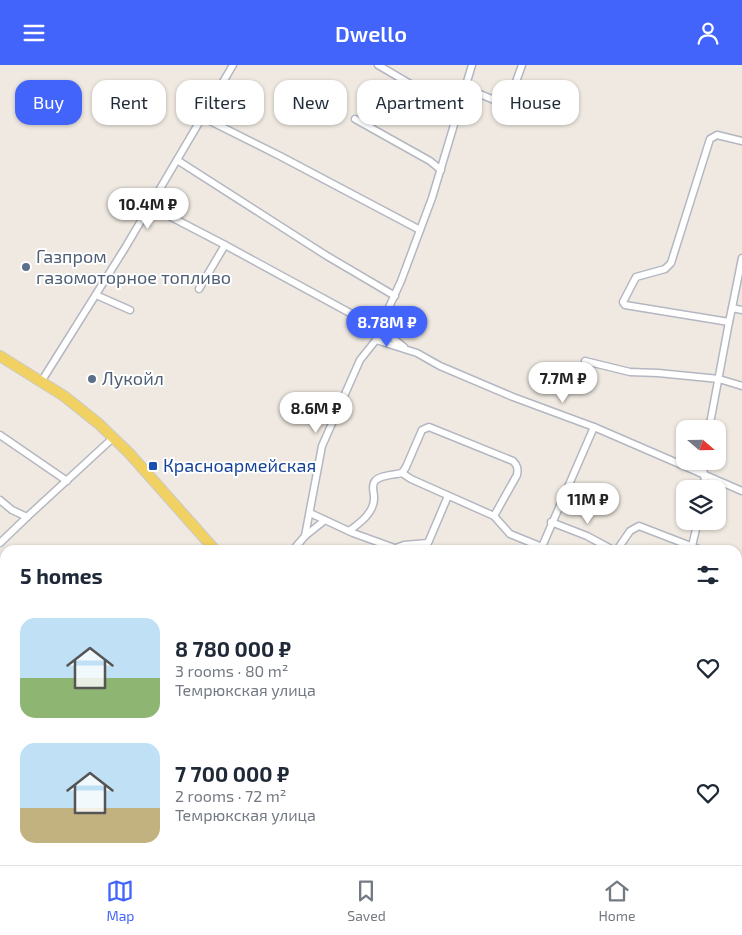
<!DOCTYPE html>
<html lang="en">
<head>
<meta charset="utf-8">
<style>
	body { margin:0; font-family:"Exo 2",sans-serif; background:#f2f2f3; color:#1f2937; height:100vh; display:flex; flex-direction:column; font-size:19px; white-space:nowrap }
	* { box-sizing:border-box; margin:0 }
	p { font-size:16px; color:#747a83 }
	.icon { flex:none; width:28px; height:28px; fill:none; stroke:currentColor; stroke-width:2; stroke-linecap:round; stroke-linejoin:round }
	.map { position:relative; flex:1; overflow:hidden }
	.drawer { position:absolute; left:0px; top:480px; width:742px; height:320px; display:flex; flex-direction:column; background:#fff; border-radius:15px 15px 0 0; box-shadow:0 1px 4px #0004 }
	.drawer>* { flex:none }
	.hud { position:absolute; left:15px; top:15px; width:712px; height:45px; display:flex; gap:10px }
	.needle { width:32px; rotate:110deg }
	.controls { position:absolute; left:676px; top:355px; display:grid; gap:10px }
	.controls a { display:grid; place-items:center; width:50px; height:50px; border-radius:10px; background:#fff; box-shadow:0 1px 4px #0004; font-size:25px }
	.price { position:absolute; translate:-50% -42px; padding:0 11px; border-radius:18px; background:#fff; color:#222; font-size:16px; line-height:32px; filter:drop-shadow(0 1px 2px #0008) }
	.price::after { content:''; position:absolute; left:50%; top:30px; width:15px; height:11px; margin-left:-8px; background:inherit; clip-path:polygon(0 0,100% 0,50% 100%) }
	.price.selected { background:#4264fb; color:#fff }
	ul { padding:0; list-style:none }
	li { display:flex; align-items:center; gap:15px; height:125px; padding:0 20px }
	li span { display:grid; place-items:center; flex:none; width:140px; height:100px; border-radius:15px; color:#555 }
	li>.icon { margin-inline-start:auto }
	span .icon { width:60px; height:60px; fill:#fffc; stroke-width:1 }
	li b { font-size:21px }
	h2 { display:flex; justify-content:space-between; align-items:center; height:60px; padding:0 20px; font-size:21px }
	.tag { padding:0 18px; border-radius:15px; background:#fff; box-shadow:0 1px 4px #0004; font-size:18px; line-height:45px }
	.tag.selected { background:#4264fb; color:#fff }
	header { display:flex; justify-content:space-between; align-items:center; height:65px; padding:0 20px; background:#4264fb; color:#fff; font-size:22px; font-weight:600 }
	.tabs { display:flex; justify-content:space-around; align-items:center; height:70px; border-top:1px solid #e0e1e3; background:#fff; font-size:14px; color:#747a83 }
	.tabs a { display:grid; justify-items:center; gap:2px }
	.tabs .selected { color:#4264fb }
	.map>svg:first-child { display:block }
</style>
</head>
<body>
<header><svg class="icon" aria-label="menu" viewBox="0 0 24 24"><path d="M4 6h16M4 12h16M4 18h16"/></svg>Dwello<svg class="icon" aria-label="person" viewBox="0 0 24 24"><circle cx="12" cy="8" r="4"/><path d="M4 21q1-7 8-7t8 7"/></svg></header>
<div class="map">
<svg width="742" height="800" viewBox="0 0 742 800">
	<rect width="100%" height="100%" fill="#efe9e1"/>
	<polygon fill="#f5dfe0" points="322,795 474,795 481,800 319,800"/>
	<g fill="#75cff0">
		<polygon points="0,646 5,649 5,744 0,741"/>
		<polygon points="74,795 209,795 216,800 80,800"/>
	</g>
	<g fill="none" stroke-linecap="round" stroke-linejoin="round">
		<defs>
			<g id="minor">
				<polyline points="378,0 458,47"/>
				<polyline points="465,23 504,39 508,39 522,0"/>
				<polyline points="202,52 280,91 420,165"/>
				<polyline points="355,54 430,96 441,105"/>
				<polyline points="742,76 717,70 710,74 671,198 665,204 636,212 623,237 625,240 729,257 732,243 742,245"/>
				<polyline points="177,95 327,191 395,231"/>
				<polyline points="150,141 225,180 385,267 404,282"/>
				<polyline points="199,224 225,180"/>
				<polyline points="96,230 130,245"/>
				<polyline points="732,243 742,193"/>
				<polyline points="376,275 417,288 440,301 513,332 594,362 742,426"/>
				<polyline points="585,296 630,307 658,308 719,314 742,321"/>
				<polyline points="41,317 125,183 233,0"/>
				<polyline points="709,364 729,257"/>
				<polyline points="0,370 67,416"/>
				<polyline points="702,396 706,424"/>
				<polyline points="402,408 411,414 494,451 510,469 542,482"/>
				<polyline points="0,435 12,445 27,452"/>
				<polyline points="310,448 353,468 400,485"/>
				<polyline points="551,457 587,471 613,485"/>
				<path d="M349,466c11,-8 26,-19 25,-34 0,-6 -3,-11 1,-16 5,-6 19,-6 27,-8l4,-6 16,-37 7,-3 84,34c5,5 5,8 4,14l-23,41"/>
				<polyline points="305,471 325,455"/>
				<polyline points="0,478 27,452 114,372"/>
				<polyline points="396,483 404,480 428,478 448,431"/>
				<polyline points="541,484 594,362"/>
				<polyline points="293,485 305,471 322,381 360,295 376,275 379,264 401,216 432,133 472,0"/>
				<polyline points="617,485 630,466 639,461 701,485"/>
				<polyline points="691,485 698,456"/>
				<polyline points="738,496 742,498"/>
				<polyline points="0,499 5,503"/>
				<polyline points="0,549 5,542"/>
				<polyline points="738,557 742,543"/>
				<polyline points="0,567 5,571"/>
				<polyline points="738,620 742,622"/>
				<polyline points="0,623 5,626"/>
				<polyline points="738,681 742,683"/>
				<polyline points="738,753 742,755"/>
				<polyline points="738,791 742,778"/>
				<polyline points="226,795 234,800"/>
				<polyline points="269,795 282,800"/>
				<polyline points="675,795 688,800"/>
				<polyline points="582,800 585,795"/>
				<polyline points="735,800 736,795"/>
			</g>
			<g id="primary">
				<polyline points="0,291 64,331 99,359 129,388 215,485"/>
				<polyline points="494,795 500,800"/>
			</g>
		</defs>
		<use href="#minor" stroke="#b4b7c1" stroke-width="9"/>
		<use href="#primary" stroke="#c9c9c9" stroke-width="12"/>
		<use href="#minor" stroke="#fff" stroke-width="6"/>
		<use href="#primary" stroke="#f2d163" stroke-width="10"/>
	</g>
	<g fill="#5c6f8a" stroke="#fff" stroke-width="2">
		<circle cx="26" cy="202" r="5"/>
		<circle cx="92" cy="314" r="5"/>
	</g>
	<rect fill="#1a4fb4" stroke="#fff" stroke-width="2" x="148" y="396" width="10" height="10" rx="2.5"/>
	<g text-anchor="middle" stroke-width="4" stroke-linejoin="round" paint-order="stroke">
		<g font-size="18" fill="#4e5e75" stroke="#fff" text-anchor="start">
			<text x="36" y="198">Газпром<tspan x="36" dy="21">газомоторное топливо</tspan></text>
			<text x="102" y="320">Лукойл</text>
		</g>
		<g font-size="18" fill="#164399" stroke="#fff" text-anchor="start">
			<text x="163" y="407">Красноармейская</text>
		</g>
	</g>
</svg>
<div class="controls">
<a><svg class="needle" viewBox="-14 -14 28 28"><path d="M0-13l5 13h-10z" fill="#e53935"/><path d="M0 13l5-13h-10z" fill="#747a83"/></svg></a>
<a><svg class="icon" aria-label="layers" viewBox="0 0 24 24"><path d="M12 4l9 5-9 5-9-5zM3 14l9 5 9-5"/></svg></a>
</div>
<b class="price" style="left:148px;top:165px">10.4M ₽</b>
<b class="price selected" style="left:387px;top:283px">8.78M ₽</b>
<b class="price" style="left:563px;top:339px">7.7M ₽</b>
<b class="price" style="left:316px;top:369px">8.6M ₽</b>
<b class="price" style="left:588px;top:460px">11M ₽</b>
<div class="hud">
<a class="tag selected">Buy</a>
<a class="tag">Rent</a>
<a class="tag">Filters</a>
<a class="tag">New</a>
<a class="tag">Apartment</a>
<a class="tag">House</a>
</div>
<section class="drawer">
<h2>5 homes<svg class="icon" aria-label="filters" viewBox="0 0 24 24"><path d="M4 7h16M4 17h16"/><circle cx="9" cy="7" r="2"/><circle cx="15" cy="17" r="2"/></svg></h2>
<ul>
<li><span style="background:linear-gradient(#bfe0f5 60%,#8fb573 0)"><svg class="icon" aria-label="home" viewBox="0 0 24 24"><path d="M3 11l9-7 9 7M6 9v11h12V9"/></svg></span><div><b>8 780 000 ₽</b><p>3 rooms · 80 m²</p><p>Темрюкская улица</p></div><svg class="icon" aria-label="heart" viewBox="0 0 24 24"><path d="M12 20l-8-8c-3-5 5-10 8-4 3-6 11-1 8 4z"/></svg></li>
<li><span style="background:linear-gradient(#bfe0f5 65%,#c2b280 0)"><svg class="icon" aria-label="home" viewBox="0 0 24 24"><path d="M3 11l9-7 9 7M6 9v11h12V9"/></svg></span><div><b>7 700 000 ₽</b><p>2 rooms · 72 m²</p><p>Темрюкская улица</p></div><svg class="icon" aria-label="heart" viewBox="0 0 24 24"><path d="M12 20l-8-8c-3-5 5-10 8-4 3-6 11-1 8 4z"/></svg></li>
</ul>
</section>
</div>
<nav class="tabs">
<a class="selected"><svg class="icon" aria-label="map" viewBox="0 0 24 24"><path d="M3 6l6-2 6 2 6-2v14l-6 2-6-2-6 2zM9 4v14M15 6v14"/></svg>Map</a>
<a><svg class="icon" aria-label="saved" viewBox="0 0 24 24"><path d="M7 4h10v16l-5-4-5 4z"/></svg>Saved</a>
<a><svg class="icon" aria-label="home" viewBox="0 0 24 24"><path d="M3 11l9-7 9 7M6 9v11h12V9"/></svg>Home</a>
</nav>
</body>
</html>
